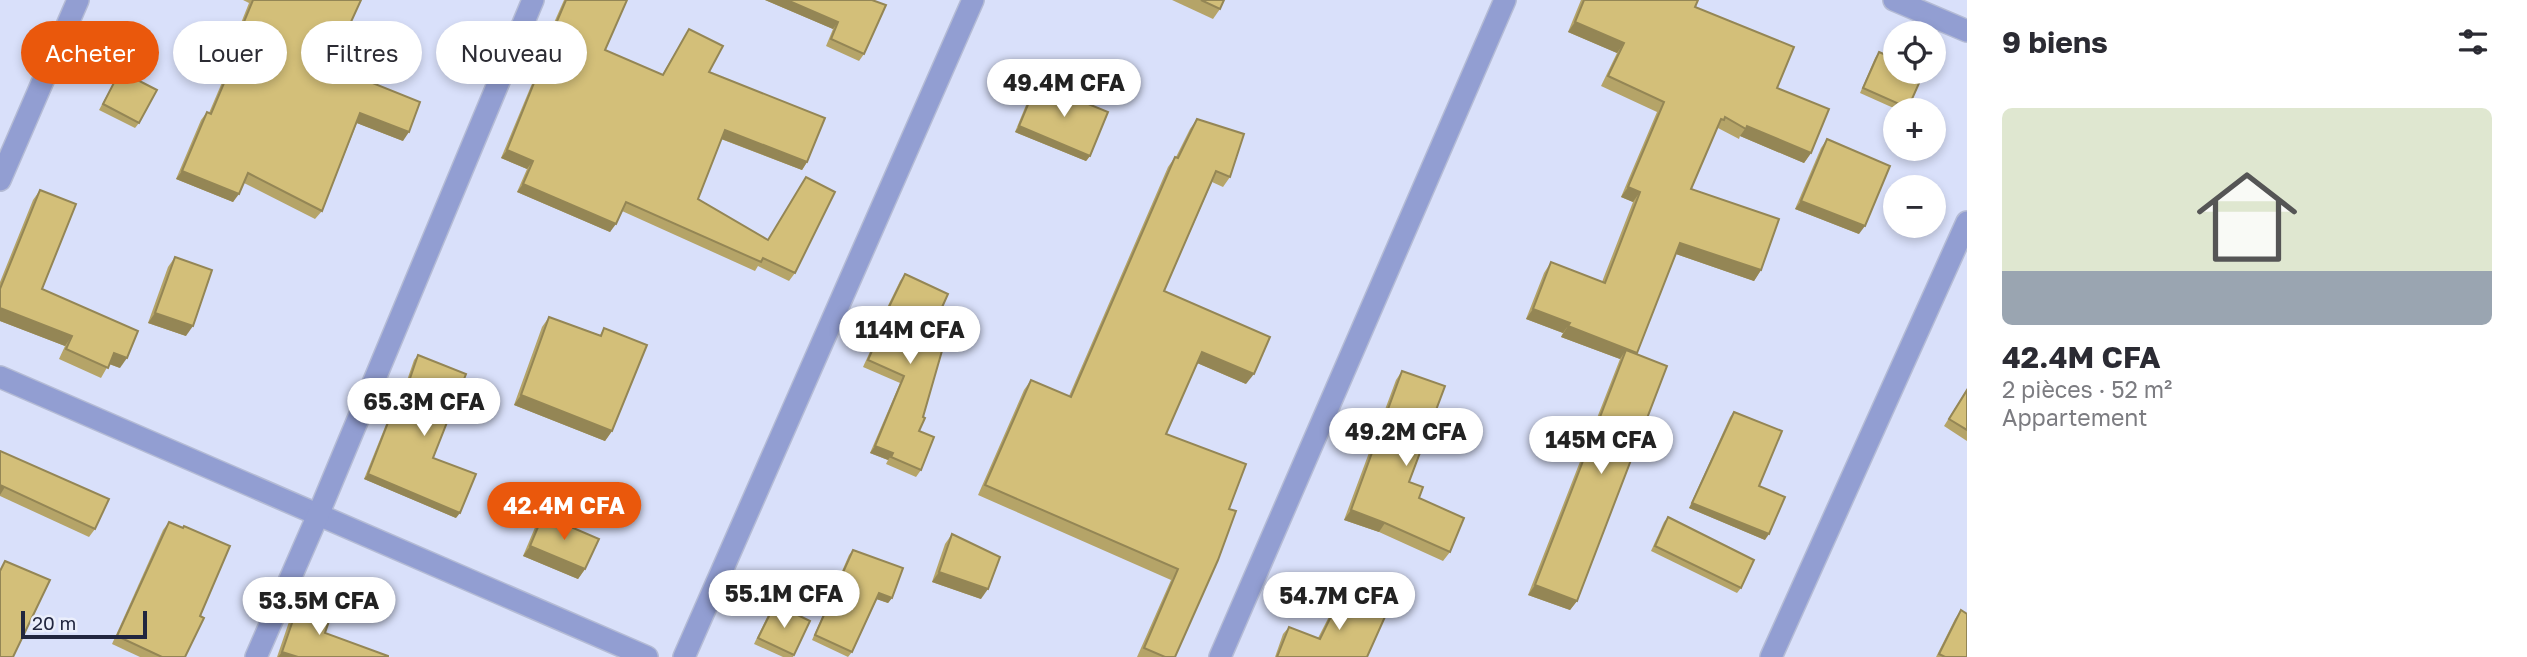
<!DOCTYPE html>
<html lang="fr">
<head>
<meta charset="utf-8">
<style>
	body { margin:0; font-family:"Golos Text",sans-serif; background:#f7f7f7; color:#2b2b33; height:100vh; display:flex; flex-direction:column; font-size:26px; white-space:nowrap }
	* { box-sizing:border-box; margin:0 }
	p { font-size:23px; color:#7c7c81 }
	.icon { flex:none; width:38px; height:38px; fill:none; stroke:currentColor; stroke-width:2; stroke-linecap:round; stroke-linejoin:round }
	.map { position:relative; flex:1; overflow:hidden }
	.details { display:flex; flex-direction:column; background:#fff; width:560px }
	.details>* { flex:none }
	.hud { position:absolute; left:21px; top:21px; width:665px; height:63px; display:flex; gap:14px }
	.buttons { position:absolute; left:1883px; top:21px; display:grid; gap:14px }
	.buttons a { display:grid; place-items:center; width:63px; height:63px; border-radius:50%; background:#fff; box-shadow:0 4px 10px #0003; font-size:35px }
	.scale { position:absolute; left:21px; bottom:18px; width:126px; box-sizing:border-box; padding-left:7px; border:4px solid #21263f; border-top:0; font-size:19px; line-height:24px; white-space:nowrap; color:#21263f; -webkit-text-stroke:5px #eaeefb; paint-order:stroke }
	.price { position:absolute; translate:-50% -60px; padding:0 16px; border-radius:24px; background:#fff; color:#222; font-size:23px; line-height:46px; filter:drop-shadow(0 2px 4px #0008) }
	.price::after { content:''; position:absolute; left:50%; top:42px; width:21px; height:16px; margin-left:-10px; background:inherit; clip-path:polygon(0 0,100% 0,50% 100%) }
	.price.on { background:#ea580c; color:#fff }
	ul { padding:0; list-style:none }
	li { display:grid; align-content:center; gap:14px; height:371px; padding:0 35px }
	li span { display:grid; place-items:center; height:217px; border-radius:10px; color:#555 }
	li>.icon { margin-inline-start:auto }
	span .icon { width:126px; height:126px; fill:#fffc; stroke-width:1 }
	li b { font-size:30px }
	h2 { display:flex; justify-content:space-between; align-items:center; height:84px; padding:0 35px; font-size:30px }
	.chip { padding:0 24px; border-radius:32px; background:#fff; box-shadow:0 4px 10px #0003; font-size:24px; line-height:63px }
	.chip.on { background:#ea580c; color:#fff }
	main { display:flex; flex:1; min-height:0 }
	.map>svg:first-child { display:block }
</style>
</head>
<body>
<main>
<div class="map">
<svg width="1967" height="657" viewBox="0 0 1967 657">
	<rect width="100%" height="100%" fill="#d9e0fa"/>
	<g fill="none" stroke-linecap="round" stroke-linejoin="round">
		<defs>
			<g id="street">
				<polyline points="1894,0 1967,31"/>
				<polyline points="0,180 78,0"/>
				<polyline points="0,377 647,657"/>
				<polyline points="256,657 318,515 533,0"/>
				<polyline points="684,657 973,0"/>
				<polyline points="1220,657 1505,0"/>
				<polyline points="1771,657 1967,222"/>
			</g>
		</defs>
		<use href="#street" stroke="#b4bbd5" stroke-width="24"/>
		<use href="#street" stroke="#929ed2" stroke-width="21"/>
	</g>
	<g fill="#b5a468">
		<polygon points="243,0 361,0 350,24 360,78 403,141 357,123 322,211 315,219 244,183 233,202 176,179 201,120 207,112 209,113 240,40 235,38 249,3"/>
		<polygon points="564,0 627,0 605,50 662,75 689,29 709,72 807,162 802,170 721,139 698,199 768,240 806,177 795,273 789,281 758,266 755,271 622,211 610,232 517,192 527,169 501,158 531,86 555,36 549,34"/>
		<polygon points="765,0 872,0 864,54 859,61 826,46 833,29"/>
		<polygon points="1172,0 1224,0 1220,9 1213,19"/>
		<polygon points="1581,0 1698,0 1695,7 1777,88 1811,153 1804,163 1740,136 1739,139 1718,128 1716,130 1691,189 1761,270 1754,281 1676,254 1636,354 1577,601 1570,610 1528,595 1620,359 1561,337 1563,333 1526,319 1544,273 1551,262 1602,282 1633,202 1621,197 1657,112 1601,86 1617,53 1568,32"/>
		<polygon points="1879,52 1908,108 1907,110 1898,110 1860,93 1875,58"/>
		<polygon points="120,71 139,123 135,128 99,110"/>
		<polygon points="1037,83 1090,156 1086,161 1015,132 1033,88"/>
		<polygon points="1197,119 1230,177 1223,187 1212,182 1164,291 1246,384 1197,363 1166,434 1229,509 1175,657 1137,657 1171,580 978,495 1024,390 1031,380 1069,396 1168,167 1175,157 1176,157 1190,129"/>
		<polygon points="1827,139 1859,234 1795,209 1821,148"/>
		<polygon points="40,190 42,289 120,368 109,364 101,378 59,359 65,346 0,321 0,282 33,200"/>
		<polygon points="175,257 186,336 148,323 168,267"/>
		<polygon points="905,274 934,325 919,431 921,470 916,477 886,464 888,460 870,453 900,383 863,367 884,321 881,320 900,281"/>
		<polygon points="549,317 600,335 604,328 612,431 605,441 514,405 542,327"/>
		<polygon points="418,355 433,458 456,518 364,479 395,402 398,397 401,398 414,360"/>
		<polygon points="1402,371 1409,482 1450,552 1443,561 1379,532 1344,520 1396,380"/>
		<polygon points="1967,389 1967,441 1944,426"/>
		<polygon points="1734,412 1759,486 1765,540 1689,508 1730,417"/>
		<polygon points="0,451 95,529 89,537 0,496"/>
		<polygon points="543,515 585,569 578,579 523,556 536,525"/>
		<polygon points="1668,517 1741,588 1737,593 1651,551 1664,522"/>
		<polygon points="169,522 200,616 185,657 140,657 112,644 163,530"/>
		<polygon points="952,534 981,599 932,582 945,544"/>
		<polygon points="853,550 892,598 888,603 877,599 852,652 848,657 812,640 849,555"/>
		<polygon points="1343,592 1367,657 1275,657 1283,634 1289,627 1318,638 1338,599"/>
		<polygon points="300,600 325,633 388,657 277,657 293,610"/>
		<polygon points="775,604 794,655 793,657 783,657 754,644 771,609"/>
		<polygon points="1961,610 1967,657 1936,657 1955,619"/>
	</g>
	<g fill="#948655">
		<polygon points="765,0 787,0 838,22 833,29"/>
		<polygon points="1575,22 1624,43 1617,53 1568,32"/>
		<polygon points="241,29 246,31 240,40 235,38"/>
		<polygon points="360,113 409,132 403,141 354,122"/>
		<polygon points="1019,126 1090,156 1086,161 1015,132"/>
		<polygon points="1747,126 1811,153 1804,163 1740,136"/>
		<polygon points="725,130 807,162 802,170 719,138"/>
		<polygon points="507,150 533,161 527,169 501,158"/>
		<polygon points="182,171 239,194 233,202 176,179"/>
		<polygon points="523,184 616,224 610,232 517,192"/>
		<polygon points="1628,187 1640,192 1633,202 1621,197"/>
		<polygon points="1801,201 1865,226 1859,234 1795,209"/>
		<polygon points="1680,243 1761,270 1754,281 1673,253"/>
		<polygon points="0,308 72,336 65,346 0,321"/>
		<polygon points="1533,309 1570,323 1563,333 1526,319"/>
		<polygon points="155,313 193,326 186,336 148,323"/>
		<polygon points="1568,326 1637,353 1630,363 1626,350 1620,359 1561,337"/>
		<polygon points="1202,352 1254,374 1246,384 1195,362"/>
		<polygon points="114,353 127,358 120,368 107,363"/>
		<polygon points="521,395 612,431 605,441 514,405"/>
		<polygon points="875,446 893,453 888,460 870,453"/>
		<polygon points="368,474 460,513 456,518 364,479"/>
		<polygon points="0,485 5,487 0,495"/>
		<polygon points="1692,503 1769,534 1765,540 1689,508"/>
		<polygon points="1351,510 1385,523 1379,532 1344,520"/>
		<polygon points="530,546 585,569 578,579 523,556"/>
		<polygon points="939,572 988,589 981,599 932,582"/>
		<polygon points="1535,585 1577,601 1570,610 1528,595"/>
		<polygon points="879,593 892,598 888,603 876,599"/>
		<polygon points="282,652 298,657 278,657"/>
	</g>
	<g fill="#d3bf79" stroke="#948655" stroke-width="2">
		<polygon points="253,0 361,0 350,24 379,36 360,78 420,102 409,132 360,113 322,211 248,173 239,194 182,171 207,112 211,114 246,31 241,29"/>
		<polygon points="566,0 627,0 605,50 663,75 689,29 723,46 709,72 825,118 807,162 725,130 698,199 768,240 806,177 835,192 795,273 763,258 761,262 626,202 616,224 523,184 533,161 507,150 536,78 561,28 555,26"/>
		<polygon points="787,0 872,0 886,5 864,54 831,39 838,22"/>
		<polygon points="1201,0 1224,0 1220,9"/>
		<polygon points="1584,0 1698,0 1695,7 1794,47 1777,88 1829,109 1811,153 1747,126 1746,129 1725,117 1724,120 1721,119 1691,189 1779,219 1761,270 1680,243 1637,353 1568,326 1570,323 1533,309 1551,262 1605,283 1640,192 1628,187 1664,102 1608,76 1624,43 1575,22"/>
		<polygon points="1879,52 1895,59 1895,72 1924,72 1908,108 1863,88"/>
		<polygon points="120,71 157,90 139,123 103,104"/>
		<polygon points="1037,83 1108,112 1090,156 1019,126"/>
		<polygon points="1197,119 1244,134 1230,177 1216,171 1164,291 1270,337 1254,374 1202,352 1166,434 1246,464 1229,509 1236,511 1218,560 1175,657 1165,657 1144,648 1178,569 985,485 1031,380 1071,397 1175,157 1178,158"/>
		<polygon points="1827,139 1890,166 1865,226 1801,201"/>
		<polygon points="40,190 76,204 42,289 138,331 127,358 114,353 108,368 66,349 72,336 0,308 0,289"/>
		<polygon points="175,257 212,270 193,326 155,313"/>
		<polygon points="905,274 948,294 934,325 948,330 923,417 925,418 919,431 934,437 921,470 891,457 893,453 875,446 904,376 868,360 888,314 886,313"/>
		<polygon points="549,317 601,336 604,328 647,345 612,431 521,395"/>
		<polygon points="1626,350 1667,366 1577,601 1535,585"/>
		<polygon points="418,355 466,374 433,458 476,474 460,513 368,474 398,397 403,399"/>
		<polygon points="1402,371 1445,386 1409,482 1423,487 1419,498 1464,518 1450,552 1385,523 1351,510"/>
		<polygon points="1967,390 1967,430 1949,419"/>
		<polygon points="1734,412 1782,431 1759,486 1785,497 1769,534 1692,503"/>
		<polygon points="0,451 109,499 95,529 0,485"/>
		<polygon points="543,515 599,539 585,569 530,546"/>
		<polygon points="1668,517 1754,560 1741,588 1655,546"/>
		<polygon points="169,522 183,528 184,526 230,546 200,616 204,618 185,657 162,657 117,636"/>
		<polygon points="952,534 1000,557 988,589 939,572"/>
		<polygon points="853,550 903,568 892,598 879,593 852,652 815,635"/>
		<polygon points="5,561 50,580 13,657 0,657 0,571"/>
		<polygon points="1343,592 1388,610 1367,657 1277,657 1289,627 1320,639"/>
		<polygon points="300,600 332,612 325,633 388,656 388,657 298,657 282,652"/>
		<polygon points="775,604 810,621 794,655 758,638"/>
		<polygon points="1961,610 1967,614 1967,657 1945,657 1939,654"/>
	</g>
</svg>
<div class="buttons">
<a><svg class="icon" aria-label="locate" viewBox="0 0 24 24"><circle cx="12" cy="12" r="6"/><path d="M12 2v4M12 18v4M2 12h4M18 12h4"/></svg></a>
<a>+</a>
<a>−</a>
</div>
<div class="scale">20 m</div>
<b class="price" style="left:1064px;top:119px">49.4M CFA</b>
<b class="price" style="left:910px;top:366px">114M CFA</b>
<b class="price" style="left:424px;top:438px">65.3M CFA</b>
<b class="price" style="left:1406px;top:468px">49.2M CFA</b>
<b class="price" style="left:1601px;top:476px">145M CFA</b>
<b class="price on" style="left:564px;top:542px">42.4M CFA</b>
<b class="price" style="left:784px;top:630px">55.1M CFA</b>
<b class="price" style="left:1339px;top:632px">54.7M CFA</b>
<b class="price" style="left:319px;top:637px">53.5M CFA</b>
<div class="hud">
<a class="chip on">Acheter</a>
<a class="chip">Louer</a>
<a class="chip">Filtres</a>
<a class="chip">Nouveau</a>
</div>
</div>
<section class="details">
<h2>9 biens<svg class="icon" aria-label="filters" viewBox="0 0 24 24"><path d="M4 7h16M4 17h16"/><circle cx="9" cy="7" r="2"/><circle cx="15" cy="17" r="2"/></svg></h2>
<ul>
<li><span style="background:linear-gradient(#dfe7d0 75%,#9aa5b1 0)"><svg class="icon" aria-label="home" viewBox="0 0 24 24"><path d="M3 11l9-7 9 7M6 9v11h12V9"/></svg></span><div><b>42.4M CFA</b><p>2 pièces · 52 m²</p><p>Appartement</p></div></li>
</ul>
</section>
</main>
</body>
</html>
